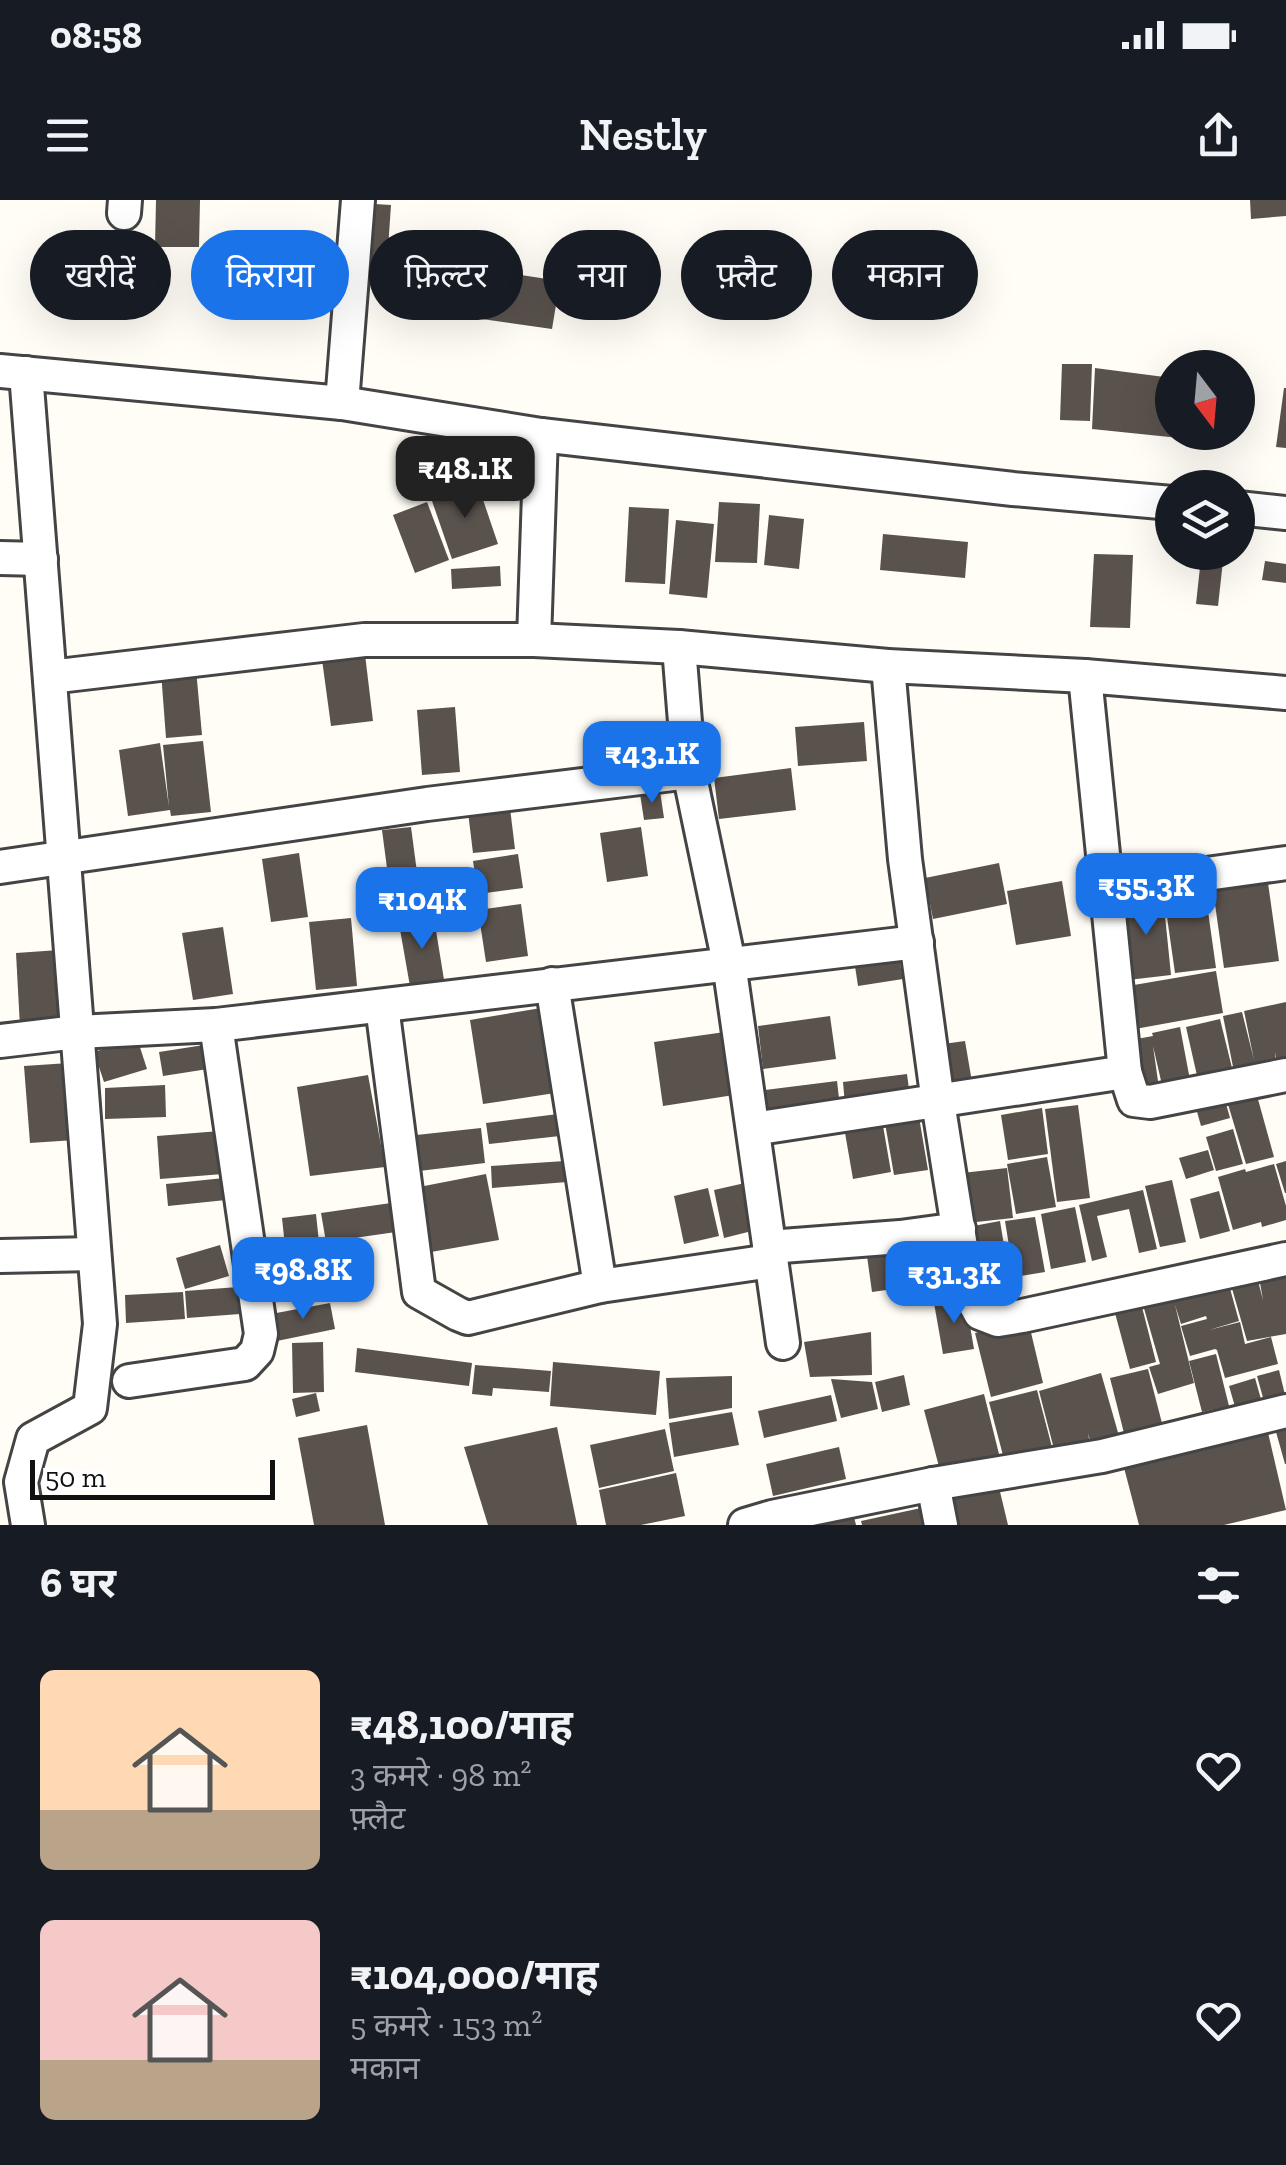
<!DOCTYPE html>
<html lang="hi">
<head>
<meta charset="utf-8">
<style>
	body { margin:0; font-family:"Zilla Slab","Noto Sans Devanagari",serif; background:#242831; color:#f1f3f6; height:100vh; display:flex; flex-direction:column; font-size:38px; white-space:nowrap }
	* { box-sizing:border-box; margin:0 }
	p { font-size:32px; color:#9ea1a6 }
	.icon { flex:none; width:55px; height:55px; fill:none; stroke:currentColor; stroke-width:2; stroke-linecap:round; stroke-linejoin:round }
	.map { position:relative; height:1325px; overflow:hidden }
	.side { display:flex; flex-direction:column; background:#171b24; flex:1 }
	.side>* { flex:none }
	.guide { position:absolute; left:30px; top:30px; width:1228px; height:90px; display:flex; gap:20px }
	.needle { width:65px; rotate:164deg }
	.buttons { position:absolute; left:1155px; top:150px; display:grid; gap:20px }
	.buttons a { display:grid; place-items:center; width:100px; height:100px; border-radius:50%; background:#171b24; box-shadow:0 10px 40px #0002; font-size:50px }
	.scale { position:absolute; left:30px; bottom:25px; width:245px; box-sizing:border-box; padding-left:10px; border:5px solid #111; border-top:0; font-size:28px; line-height:35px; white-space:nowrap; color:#111; -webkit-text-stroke:8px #fff; paint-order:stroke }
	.price { position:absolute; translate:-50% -85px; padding:0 22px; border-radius:20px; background:#1a73e8; color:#fff; font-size:32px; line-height:65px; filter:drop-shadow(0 2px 5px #0008) }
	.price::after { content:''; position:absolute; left:50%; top:60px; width:30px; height:22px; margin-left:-15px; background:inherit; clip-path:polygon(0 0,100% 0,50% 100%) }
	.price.current { background:#222; color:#fff }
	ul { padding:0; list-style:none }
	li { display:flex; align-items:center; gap:30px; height:250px; padding:0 40px }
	li span { display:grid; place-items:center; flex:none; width:280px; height:200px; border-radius:15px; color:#555 }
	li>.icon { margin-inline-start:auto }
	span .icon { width:120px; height:120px; fill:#fffc; stroke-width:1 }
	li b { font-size:42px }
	h2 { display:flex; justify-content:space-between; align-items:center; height:120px; padding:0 40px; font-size:42px }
	.pill { padding:0 35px; border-radius:45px; background:#171b24; box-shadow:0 10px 40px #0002; font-size:35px; line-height:90px }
	.pill.current { background:#1a73e8; color:#fff }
	.status { display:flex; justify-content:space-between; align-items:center; height:70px; padding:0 50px; background:#171b24; direction:ltr }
	.status svg { height:28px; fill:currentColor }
	header { display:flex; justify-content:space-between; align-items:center; height:130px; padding:0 40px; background:#171b24; font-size:45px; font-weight:600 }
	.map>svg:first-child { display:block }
</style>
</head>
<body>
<div class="status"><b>08:58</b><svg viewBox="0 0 49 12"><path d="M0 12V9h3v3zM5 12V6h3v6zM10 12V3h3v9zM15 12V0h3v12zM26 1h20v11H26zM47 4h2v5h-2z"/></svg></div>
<header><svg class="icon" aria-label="menu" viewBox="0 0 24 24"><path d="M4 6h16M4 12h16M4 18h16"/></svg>Nestly<svg class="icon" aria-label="share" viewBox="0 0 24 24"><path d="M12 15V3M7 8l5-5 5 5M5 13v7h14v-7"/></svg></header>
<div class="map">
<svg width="1286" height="1325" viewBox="0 0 1286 1325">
	<rect width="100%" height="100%" fill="#fffdf5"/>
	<g fill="#5a524d">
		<polygon points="156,0 200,0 199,47 155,47"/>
		<polygon points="1250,0 1286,0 1286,16 1251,19"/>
		<polygon points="359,3 391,5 386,78 353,75"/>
		<polygon points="461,66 560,81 552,129 454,115"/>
		<polygon points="1062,164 1092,164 1090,221 1060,220"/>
		<polygon points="1095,168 1172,178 1172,232 1230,232 1228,243 1092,229"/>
		<polygon points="1284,188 1286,188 1286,248 1276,247"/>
		<polygon points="490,247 522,249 519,284 487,280"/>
		<polygon points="477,282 498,344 452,359 431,298"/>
		<polygon points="427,302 449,360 415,373 393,315"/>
		<polygon points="719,302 760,304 757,363 715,362"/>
		<polygon points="629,307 669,309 665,384 625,382"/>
		<polygon points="769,315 804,319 799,369 764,365"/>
		<polygon points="676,320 714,324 707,398 669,394"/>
		<polygon points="883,334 968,342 965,378 880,370"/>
		<polygon points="1094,354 1133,355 1130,428 1090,427"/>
		<polygon points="1201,358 1223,361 1218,406 1196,404"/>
		<polygon points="1265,361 1286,364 1286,383 1262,380"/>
		<polygon points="500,366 501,386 452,389 451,369"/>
		<polygon points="364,446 373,521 331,526 321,452"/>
		<polygon points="196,469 202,535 166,538 161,472"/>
		<polygon points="455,507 460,572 422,575 417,510"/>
		<polygon points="864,522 867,561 798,566 795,527"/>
		<polygon points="203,541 211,612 171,616 170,610 128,616 119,550 160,543 169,607 163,545"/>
		<polygon points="791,568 796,610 719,619 714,578"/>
		<polygon points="660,591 664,618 644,620 640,594"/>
		<polygon points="510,608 515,649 473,653 468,612"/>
		<polygon points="411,627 420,695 391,699 382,630"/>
		<polygon points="641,627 648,676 607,682 600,633"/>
		<polygon points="299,653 308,717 271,722 262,659"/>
		<polygon points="518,654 523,688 478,694 473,661"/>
		<polygon points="999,663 1007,704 933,719 925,678"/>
		<polygon points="1062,681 1071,736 1016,745 1007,691"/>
		<polygon points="1268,683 1279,761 1224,768 1213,690"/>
		<polygon points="1205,690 1216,768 1175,773 1164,696"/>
		<polygon points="1163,696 1171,775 1128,780 1120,701"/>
		<polygon points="521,704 528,756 486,762 478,710"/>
		<polygon points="433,712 445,786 411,792 398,718"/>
		<polygon points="351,718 357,786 316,790 309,722"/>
		<polygon points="223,727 233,794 193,800 182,733"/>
		<polygon points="59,750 64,825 20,827 16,753"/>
		<polygon points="899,758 903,779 858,786 855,766"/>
		<polygon points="1216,771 1223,813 1135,829 1128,786"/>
		<polygon points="1286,802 1286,861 1277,863 1275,852 1276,864 1234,872 1223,816 1242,812 1254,860 1244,811"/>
		<polygon points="541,808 555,893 483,904 470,820"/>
		<polygon points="830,816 836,859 763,869 758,826"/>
		<polygon points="1220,819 1233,872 1198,880 1186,827"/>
		<polygon points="1180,827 1190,880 1162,885 1153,846 1159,888 1139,891 1131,840 1153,836 1152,833"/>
		<polygon points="725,832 734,895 663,906 654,842"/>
		<polygon points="137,838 147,869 104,882 94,852"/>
		<polygon points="965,841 972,882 950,885 943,844"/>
		<polygon points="204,845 208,869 163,876 159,852"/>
		<polygon points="69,863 75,940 30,943 24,866"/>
		<polygon points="907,874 910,897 845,905 843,882"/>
		<polygon points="368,875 385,967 310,976 297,887"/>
		<polygon points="837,881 840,907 768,916 765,890"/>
		<polygon points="165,885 166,917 105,919 105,888"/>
		<polygon points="1256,892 1274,957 1246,964 1227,901"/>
		<polygon points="1223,893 1230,918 1201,926 1194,901"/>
		<polygon points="1078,905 1090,998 1057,1002 1045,909"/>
		<polygon points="1042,908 1048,954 1008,960 1001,915"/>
		<polygon points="558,914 560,936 489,944 486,923"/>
		<polygon points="919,917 928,970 894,975 885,923"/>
		<polygon points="882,920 891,972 853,979 844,927"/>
		<polygon points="481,928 485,963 411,972 407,936"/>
		<polygon points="1233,929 1243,964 1216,971 1206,937"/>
		<polygon points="220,931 223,974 160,979 157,936"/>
		<polygon points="1208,950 1214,970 1186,979 1179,958"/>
		<polygon points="1047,957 1056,1007 1016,1014 1007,964"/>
		<polygon points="565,961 567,982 492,988 491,966"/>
		<polygon points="1286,961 1286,993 1285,993 1276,964"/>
		<polygon points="1274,964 1286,1006 1286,1020 1262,1027 1261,1022 1233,1030 1218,977 1245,969 1246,972"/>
		<polygon points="1007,968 1013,1018 967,1023 962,973"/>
		<polygon points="486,974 499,1040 431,1052 419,987"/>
		<polygon points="224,978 226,1000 168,1006 166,984"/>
		<polygon points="1172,980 1186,1042 1160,1047 1145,986"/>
		<polygon points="745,983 756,1030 724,1038 714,990"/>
		<polygon points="708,988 719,1036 684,1044 674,996"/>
		<polygon points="1143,990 1157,1049 1139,1053 1129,1009 1097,1016 1107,1057 1092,1061 1079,1005"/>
		<polygon points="1219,991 1230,1031 1200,1039 1190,999"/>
		<polygon points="391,1003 396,1032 326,1042 321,1013"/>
		<polygon points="1075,1007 1086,1062 1051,1069 1041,1014"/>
		<polygon points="316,1014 321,1061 287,1065 282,1018"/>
		<polygon points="1035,1017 1045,1072 1014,1077 1005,1021"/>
		<polygon points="1000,1021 1010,1082 978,1088 968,1027"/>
		<polygon points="938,1039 944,1082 918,1086 912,1042"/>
		<polygon points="910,1043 915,1086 872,1092 866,1049"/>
		<polygon points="220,1045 229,1076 185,1089 176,1058"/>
		<polygon points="1286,1076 1286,1134 1247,1141 1231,1085 1257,1077 1263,1100 1260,1083"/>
		<polygon points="1229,1085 1239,1121 1209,1130 1240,1122 1245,1144 1271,1137 1278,1164 1225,1178 1217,1150 1215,1149 1190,1156 1181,1126 1207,1119 1206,1116 1181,1124 1175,1105 1194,1183 1158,1194 1149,1167 1160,1164 1143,1105"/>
		<polygon points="238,1087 240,1114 187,1118 185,1091"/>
		<polygon points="183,1092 185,1119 126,1123 125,1095"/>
		<polygon points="965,1097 974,1149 943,1154 934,1103"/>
		<polygon points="330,1103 335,1129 277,1141 271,1114"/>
		<polygon points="1142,1107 1156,1162 1130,1169 1115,1113"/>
		<polygon points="1028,1120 1043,1183 991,1197 975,1133"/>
		<polygon points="871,1132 872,1175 810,1177 804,1142"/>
		<polygon points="323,1142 324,1192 293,1193 292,1143"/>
		<polygon points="357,1148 472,1163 469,1186 355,1172"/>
		<polygon points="1216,1154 1229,1206 1202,1212 1189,1161"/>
		<polygon points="553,1162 660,1171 656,1215 550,1206"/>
		<polygon points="475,1165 551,1171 549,1192 493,1188 492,1196 472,1194"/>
		<polygon points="1148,1169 1164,1231 1126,1241 1110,1178"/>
		<polygon points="1279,1170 1286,1199 1265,1205 1257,1176"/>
		<polygon points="1101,1173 1119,1236 1091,1244 1088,1233 1090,1244 1055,1253 1039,1191"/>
		<polygon points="904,1175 910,1205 882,1212 875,1182"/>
		<polygon points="732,1176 732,1208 669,1219 666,1178"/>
		<polygon points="1255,1178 1264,1210 1238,1217 1229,1186"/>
		<polygon points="831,1179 872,1182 878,1209 841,1218"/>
		<polygon points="1037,1190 1053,1251 1005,1263 989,1202"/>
		<polygon points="316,1193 320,1211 296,1217 292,1199"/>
		<polygon points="984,1194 1001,1262 942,1278 924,1210"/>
		<polygon points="831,1195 837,1221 764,1238 758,1211"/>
		<polygon points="732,1212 739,1245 674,1257 669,1223"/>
		<polygon points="1266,1224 1286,1310 1224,1325 1139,1325 1122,1260"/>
		<polygon points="367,1225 385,1325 314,1325 298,1238"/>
		<polygon points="557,1227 577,1325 488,1325 464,1247"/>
		<polygon points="665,1229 674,1271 599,1288 590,1245"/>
		<polygon points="1286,1229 1286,1264 1285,1264 1276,1232"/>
		<polygon points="839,1247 846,1279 773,1296 766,1264"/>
		<polygon points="676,1273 685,1316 641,1325 606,1325 599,1290"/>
		<polygon points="996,1275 1008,1325 952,1325 942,1289"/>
		<polygon points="921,1308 924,1325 862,1325 861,1321"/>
		<polygon points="853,1313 856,1325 810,1325"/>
	</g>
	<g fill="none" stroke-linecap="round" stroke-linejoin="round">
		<defs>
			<g id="street">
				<polyline points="124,13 125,0"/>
				<polyline points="0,171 342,203 541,235 1013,289 1172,303"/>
				<polyline points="26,173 100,1124 90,1208 33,1239 21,1282 28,1325"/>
				<polyline points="342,203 358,0"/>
				<polyline points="1238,308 1286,313"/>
				<polyline points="0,358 41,359"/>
				<polyline points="534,440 541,235"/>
				<polyline points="679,447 689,572 729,763 783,1143"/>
				<polyline points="888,466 905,659 938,902 968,1091 980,1113 998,1120 1022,1116 1286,1059"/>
				<polyline points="50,477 364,440 534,440 679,447 888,466 1085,476 1286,493"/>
				<polyline points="0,667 427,604 689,572"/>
				<polyline points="1106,688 1286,663"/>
				<polyline points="552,784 600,1086"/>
				<polyline points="382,806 419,1092 458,1114 468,1118 600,1086 771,1061"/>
				<polyline points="0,841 77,832 216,825 917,742"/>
				<polyline points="1125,872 1134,900 1150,902 1286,875"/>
				<polyline points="753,929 1125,872 1085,476"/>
				<polyline points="769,1047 900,1037 959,1029"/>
				<polyline points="0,1056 94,1054"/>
				<polyline points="129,1181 245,1164 257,1151 261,1134 216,825"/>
				<polyline points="933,1284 941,1325"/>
				<polyline points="745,1325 772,1317 933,1284 1102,1256 1286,1211"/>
			</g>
		</defs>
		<use href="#street" stroke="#444" stroke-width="38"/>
		<use href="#street" stroke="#fff" stroke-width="32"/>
	</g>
</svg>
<div class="buttons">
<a><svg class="needle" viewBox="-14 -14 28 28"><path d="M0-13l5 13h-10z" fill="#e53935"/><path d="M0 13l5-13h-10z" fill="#9ea1a6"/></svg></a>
<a><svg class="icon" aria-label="layers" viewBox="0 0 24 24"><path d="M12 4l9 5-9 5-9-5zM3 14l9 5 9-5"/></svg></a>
</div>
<div class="scale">50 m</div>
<b class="price current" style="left:465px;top:321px">₹48.1K</b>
<b class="price" style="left:652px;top:606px">₹43.1K</b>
<b class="price" style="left:1146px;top:738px">₹55.3K</b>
<b class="price" style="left:422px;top:752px">₹104K</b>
<b class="price" style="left:303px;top:1122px">₹98.8K</b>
<b class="price" style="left:954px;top:1126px">₹31.3K</b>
<div class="guide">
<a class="pill">खरीदें</a>
<a class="pill current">किराया</a>
<a class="pill">फ़िल्टर</a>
<a class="pill">नया</a>
<a class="pill">फ़्लैट</a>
<a class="pill">मकान</a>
</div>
</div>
<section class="side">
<h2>6 घर<svg class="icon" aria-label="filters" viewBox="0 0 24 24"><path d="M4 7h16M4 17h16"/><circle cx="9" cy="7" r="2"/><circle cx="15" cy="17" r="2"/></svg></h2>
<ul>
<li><span style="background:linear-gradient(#ffd9b3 70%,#b9a48a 0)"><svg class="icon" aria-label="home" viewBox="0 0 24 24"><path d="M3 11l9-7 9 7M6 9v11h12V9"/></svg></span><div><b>₹48,100/माह</b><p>3 कमरे · 98 m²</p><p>फ़्लैट</p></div><svg class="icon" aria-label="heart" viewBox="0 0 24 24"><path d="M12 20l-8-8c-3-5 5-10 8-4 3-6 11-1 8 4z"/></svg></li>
<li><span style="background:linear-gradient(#f6c9c9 70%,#b9a48a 0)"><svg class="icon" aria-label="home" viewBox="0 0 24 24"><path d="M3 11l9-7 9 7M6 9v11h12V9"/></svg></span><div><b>₹104,000/माह</b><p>5 कमरे · 153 m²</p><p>मकान</p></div><svg class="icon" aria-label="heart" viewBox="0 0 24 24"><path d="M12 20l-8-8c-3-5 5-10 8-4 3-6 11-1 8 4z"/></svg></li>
</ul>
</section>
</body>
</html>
